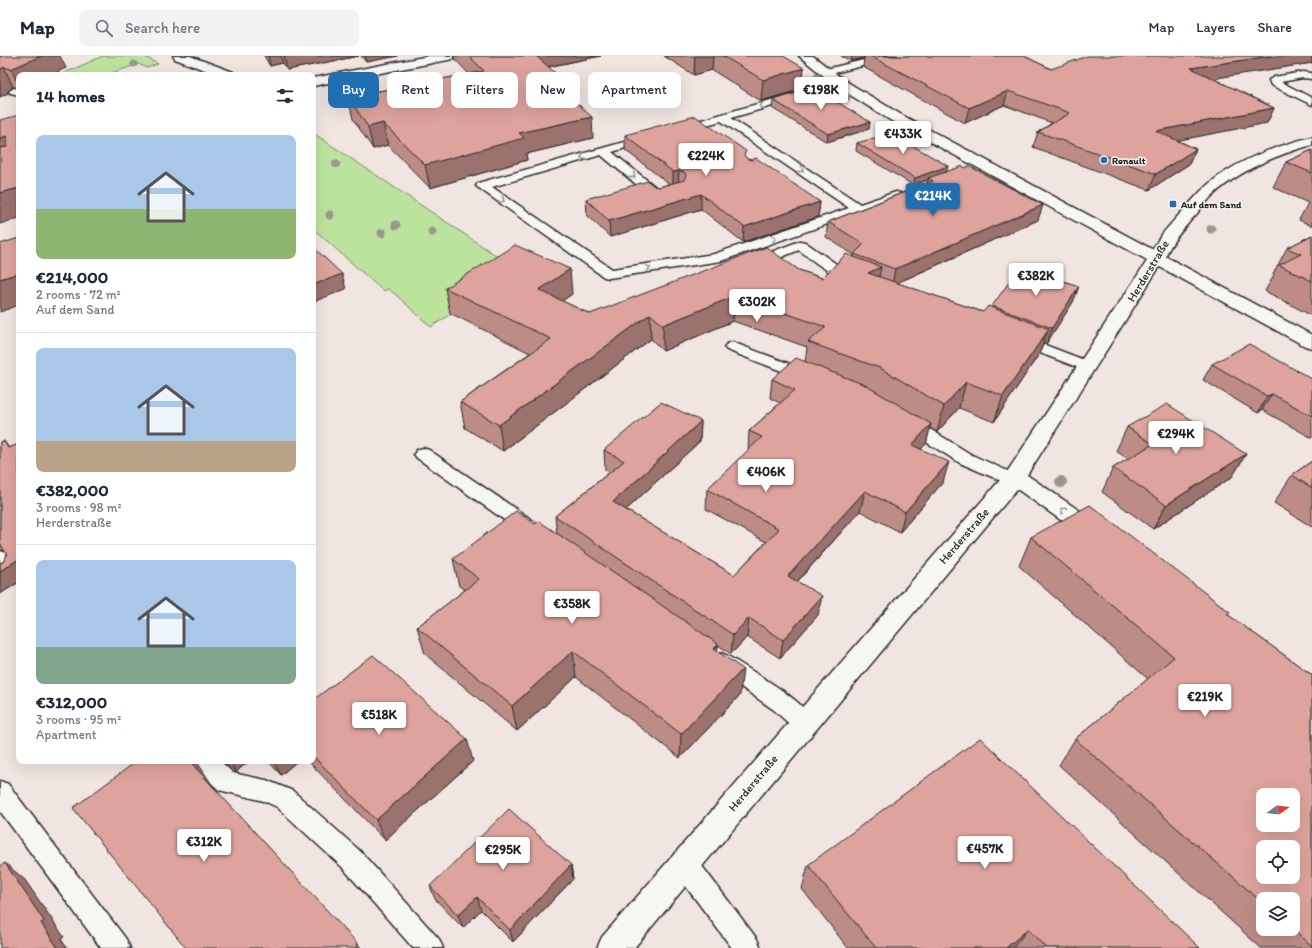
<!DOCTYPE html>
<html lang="en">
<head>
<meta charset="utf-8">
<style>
	body { margin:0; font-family:Itim,sans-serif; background:#f2f2f3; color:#1f2937; height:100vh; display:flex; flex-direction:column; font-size:15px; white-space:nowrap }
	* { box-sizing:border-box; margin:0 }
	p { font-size:13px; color:#747a83 }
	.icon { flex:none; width:22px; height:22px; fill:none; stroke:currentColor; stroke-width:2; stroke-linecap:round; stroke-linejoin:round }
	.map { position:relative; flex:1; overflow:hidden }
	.details { position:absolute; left:16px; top:16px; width:300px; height:692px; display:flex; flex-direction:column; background:#fff; border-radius:8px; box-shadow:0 4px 16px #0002 }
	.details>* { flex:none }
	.guide { position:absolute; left:328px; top:16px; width:380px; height:36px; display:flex; gap:8px }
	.needle { width:26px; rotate:76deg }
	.buttons { position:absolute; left:1256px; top:732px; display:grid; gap:8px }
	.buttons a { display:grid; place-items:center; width:44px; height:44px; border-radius:8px; background:#fff; box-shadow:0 4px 16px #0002; font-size:20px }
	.price { position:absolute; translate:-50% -34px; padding:0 9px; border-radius:4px; background:#fff; color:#222; font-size:13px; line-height:26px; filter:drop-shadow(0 1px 2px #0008) }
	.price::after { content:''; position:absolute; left:50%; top:24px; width:12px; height:9px; margin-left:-6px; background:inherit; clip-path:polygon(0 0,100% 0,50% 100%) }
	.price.on { background:#1f6fb2; color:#fff }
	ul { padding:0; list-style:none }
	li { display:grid; align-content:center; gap:8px; height:212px; padding:0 20px }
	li+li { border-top:1px solid #e0e1e3 }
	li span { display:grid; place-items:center; height:124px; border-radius:8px; color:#555 }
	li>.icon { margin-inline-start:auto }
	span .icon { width:72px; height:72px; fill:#fffc; stroke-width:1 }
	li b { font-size:17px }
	h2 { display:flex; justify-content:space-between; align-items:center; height:48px; padding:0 20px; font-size:17px }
	.pill { padding:0 14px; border-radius:8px; background:#fff; box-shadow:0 4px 16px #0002; font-size:14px; line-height:36px }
	.pill.on { background:#1f6fb2; color:#fff }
	header { display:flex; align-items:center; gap:24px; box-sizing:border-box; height:56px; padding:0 20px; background:#fff; border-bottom:1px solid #e0e1e3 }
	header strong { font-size:19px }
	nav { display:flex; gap:22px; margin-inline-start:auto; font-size:14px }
	.search { width:280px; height:36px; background:#f2f2f3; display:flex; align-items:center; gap:10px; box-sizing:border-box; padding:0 14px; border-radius:8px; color:#747a83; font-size:15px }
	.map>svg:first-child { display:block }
</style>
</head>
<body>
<header>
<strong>Map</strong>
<div class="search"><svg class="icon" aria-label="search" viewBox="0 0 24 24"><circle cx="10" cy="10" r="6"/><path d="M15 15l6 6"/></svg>Search here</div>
<nav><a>Map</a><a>Layers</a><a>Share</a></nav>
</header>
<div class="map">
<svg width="1312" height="892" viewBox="0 0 1312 892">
	<rect width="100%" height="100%" fill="#f1e5e1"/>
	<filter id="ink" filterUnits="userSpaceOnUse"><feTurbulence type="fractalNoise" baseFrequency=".025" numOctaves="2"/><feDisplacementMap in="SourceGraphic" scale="8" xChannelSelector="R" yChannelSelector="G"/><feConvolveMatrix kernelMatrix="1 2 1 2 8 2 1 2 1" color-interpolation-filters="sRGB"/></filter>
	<g filter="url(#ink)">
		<g fill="#bce39e" stroke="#748764">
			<polygon points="103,0 144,0 158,8 147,12 138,8 107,19 60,19"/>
			<polygon points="313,77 518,214 431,271 395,238 388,233 383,235 317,176 313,178"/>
		</g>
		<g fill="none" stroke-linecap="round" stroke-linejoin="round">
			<defs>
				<g id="service">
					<polygon points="880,0 897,0 895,2 826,19 821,16 822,14"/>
					<polygon points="1303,16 1312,17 1312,23 1303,22 1281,26 1312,42 1312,49 1271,29 1269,24 1274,21"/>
					<polygon points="840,24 845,27 844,29 731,62 860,148 896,136 900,137 902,140 900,143 721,205 609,222 604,221 476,130 478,127 649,79 653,80 655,82 653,84 612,96 664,138 666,141 664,144 655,144 601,99 492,131 612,213 714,198 849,152 721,65 681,76 677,75 675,73 677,71"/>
					<polygon points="14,32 19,33 19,39 10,37 9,35"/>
					<path d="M800,185l5,1 37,26 18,6 2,3 -2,3c-19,5 -46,-19 -61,-30l-39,16h-10l-2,-3 2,-3z"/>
					<polygon points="1019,279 1092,307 1095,310 1092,313 1087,315 1082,313 1014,287 1011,284 1014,281"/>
					<polygon points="732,286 814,317 816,320 814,323 808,325 802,323 727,294 724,291 727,288"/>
					<polygon points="906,361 912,362 972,399 1019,420 1022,424 1019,428 1013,430 960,407 900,370 898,366 900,362"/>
					<polygon points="423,392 429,394 538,468 540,473 538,478 531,480 524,478 417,402 414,398 417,394"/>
					<polygon points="0,495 7,497 17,515 14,520 7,522 0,520"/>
					<path d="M721,597l7,3c23,15 76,43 87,67l-3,7 -8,3 -8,-3 -22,-20 -60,-42 -3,-6 3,-6z"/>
					<polygon points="192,705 220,705 233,717 266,724 293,735 360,795 439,883 443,892 413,892 342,811 277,751 264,745 219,734 195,712"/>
					<polygon points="0,725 8,728 126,883 130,892 101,892 0,755"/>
					<polygon points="684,795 693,798 757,883 761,892 732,892 675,816 672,807 675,798"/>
				</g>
				<g id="minor">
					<polygon points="173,0 190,0 233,16 235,19 218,19 175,3"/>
					<polygon points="429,0 454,0 452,3 448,4 313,30 313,22"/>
					<path d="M1312,81v8c-36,10 -73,25 -101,52 -7,7 -13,16 -20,23 -11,13 -20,22 -26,38l-138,217 75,51 3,6 -3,6 -8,2 -8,-2 -69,-49 -383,459h-37l5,-11 405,-465 142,-214c7,-19 16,-27 29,-42 8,-8 15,-17 23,-25 30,-29 71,-44 111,-54z"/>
				</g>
				<polygon id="tertiary" points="799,0 813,0 844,24 900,58 1312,279 1312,292 1305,290 890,64 836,30"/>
			</defs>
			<use href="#service" stroke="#2b2b2b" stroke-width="3"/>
			<use href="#minor" stroke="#2b2b2b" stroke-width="3"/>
			<use href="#tertiary" stroke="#2b2b2b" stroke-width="3"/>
			<use href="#service" fill="#f6f6f2" fill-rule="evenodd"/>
			<use href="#minor" fill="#f6f6f2" fill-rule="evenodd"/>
			<use href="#tertiary" fill="#f6f6f2" fill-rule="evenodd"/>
		</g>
		<g fill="#98988d">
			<circle cx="134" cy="8" r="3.5"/>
			<circle cx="817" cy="20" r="3.5"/>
			<circle cx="847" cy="41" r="3.5"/>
			<circle cx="336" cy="108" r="4"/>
			<circle cx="330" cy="159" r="4.5"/>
			<circle cx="396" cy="169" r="4.5"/>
			<circle cx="1211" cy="173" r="4.5"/>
			<circle cx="432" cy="176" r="4.5"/>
			<circle cx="382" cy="177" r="4.5"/>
			<circle cx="1061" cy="426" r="6"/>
		</g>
		<g fill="#be8c86" stroke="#2b2b2b" fill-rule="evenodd">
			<polygon points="0,0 66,12 19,19 19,32 13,31 8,35 8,37 0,41"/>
			<polygon points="264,0 359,0 287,14 283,7 270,10"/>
			<polygon points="361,0 398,0 366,6"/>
			<polygon points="454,0 601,0 548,11 568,39 593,82 526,98 527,104 430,132 388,89 373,93 353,63 348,41 469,18 454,2"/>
			<polygon points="664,0 783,0 802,33 761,45 712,14 694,19"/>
			<polygon points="841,0 1024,0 1051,13 1312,0 1312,7 1212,22 1274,52 1267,67 1177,84 1196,93 1189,108 1149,134 1033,91 1038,76 1052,67 1004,49 965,67 863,11 864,2 851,5"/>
			<polygon points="773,44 870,66 869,73 827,86 772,52"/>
			<polygon points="625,79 745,101 747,103 820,146 818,161 743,186 701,153 610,181 587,159 586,143 654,130 659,131 669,128 625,94"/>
			<polygon points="857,87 947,116 1038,164 897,227 983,256 992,252 992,250 1079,230 1073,246 1046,288 1044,287 1039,298 994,366 959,352 937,376 930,372 926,388 921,393 943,426 900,476 860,455 798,525 818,559 780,602 747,581 731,598 718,589 717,595 740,639 680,702 576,621 517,675 425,598 417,571 465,534 459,530 453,503 535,468 557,478 555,460 610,416 605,414 604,394 701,365 700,385 626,454 734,519 766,486 706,453 707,433 748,395 749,375 780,347 770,342 772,323 805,306 807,291 733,265 663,295 651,283 503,395 465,372 460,346 530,297 450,257 445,232 572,238 562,245 590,258 799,214 822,222 854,201 854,199 826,181 828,166 927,127 928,124 913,129 856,95"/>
			<polygon points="1312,94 1312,170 1299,164 1308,147 1273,131 1286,106"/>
			<polygon points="1312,179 1312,260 1265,235 1274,219 1273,218 1287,192"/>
			<polygon points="1212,308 1312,323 1312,382 1262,354 1258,357 1203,324"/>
			<polygon points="1127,371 1246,398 1232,421 1153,473 1102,436 1113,412 1128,403 1116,395"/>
			<polygon points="4,385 9,392 19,388 19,526 0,538 0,507 3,506 7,499 5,495 0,494 0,386"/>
			<polygon points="1312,405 1312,471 1274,447 1292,419"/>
			<path d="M1031,481l197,78 84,60v273h-51l-202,-183 16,-26 73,-60 -129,-113zM1263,843l30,30h-30z"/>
			<polygon points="313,644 473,705 385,784 308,705 313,705"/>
			<polygon points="222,705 249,705 236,716"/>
			<polygon points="268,705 297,705 281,719"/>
			<polygon points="571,809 573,823 513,886 481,854 463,872 435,843 430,830"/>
			<polygon points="808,809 1200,892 848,892 802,833"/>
		</g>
		<g fill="#9b726d" stroke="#2b2b2b">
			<polygon points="41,0 60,0 66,12 50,19 19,19 19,30 11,13"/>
			<polygon points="268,0 281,0 283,7 270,10"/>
			<polygon points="284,0 359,0 287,14"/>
			<polygon points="365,0 398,0 366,6"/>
			<polygon points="530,0 601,0 531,14"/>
			<polygon points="695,0 713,0 712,14 694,19"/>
			<polygon points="852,0 865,0 864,2 851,5"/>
			<polygon points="1271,0 1312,0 1312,7 1185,27 1191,12"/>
			<polygon points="4,11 13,31 8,35 8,37 0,41 0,14"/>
			<polygon points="804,12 802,33 761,45 763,24"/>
			<polygon points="568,28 569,49 558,30"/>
			<polygon points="1008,35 1004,49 965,67 969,52"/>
			<polygon points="1274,52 1267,67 1150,90 1156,75"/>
			<polygon points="592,61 593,82 526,98 527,104 430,132 425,109 519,77"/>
			<polygon points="870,66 869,73 827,86 828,78"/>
			<polygon points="383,67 388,89 373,93 368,71"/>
			<polygon points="7,80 19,103 0,110 0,82"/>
			<polygon points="1196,93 1189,108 1149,134 1156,118"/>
			<polygon points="948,110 946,118 928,122 928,124 913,129 915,122"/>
			<polygon points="679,115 678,130 673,131 673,116"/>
			<polygon points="19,132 19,162 0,168 0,137"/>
			<polygon points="701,138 701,153 610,181 609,165"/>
			<polygon points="820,146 818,161 743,186 744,171"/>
			<polygon points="1043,149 1038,164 892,229 895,213"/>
			<polygon points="881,211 876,236 868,217"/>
			<polygon points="570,213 572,238 542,259 539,234"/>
			<polygon points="19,217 19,249 0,256 0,223"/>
			<polygon points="342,218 346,233 313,246 313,229"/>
			<polygon points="1079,230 1073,246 1046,288 1052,272"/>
			<polygon points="735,240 733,265 663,295 663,269"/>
			<polygon points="650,258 651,283 503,395 499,369"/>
			<polygon points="1049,273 1039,298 994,366 1003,340"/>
			<polygon points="966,326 959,352 937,376 944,350"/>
			<polygon points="1272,338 1262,354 1258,357 1267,340"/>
			<polygon points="701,365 700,385 614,465 613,446"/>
			<polygon points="931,368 926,388 907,408 912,389"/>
			<polygon points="1246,398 1232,421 1153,473 1166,449"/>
			<polygon points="949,406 943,426 900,476 905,456"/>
			<polygon points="865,435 860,455 785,539 788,520"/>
			<polygon points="19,503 19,526 0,538 0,515"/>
			<polygon points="822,540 818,559 780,602 783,584"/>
			<polygon points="749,562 747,581 731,598 733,579"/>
			<polygon points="718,588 716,615 714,593"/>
			<polygon points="573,595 576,621 517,675 512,650"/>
			<polygon points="743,613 740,639 680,702 681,678"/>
			<polygon points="467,683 473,705 385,784 376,764"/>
			<polygon points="229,705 249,705 236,716"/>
			<polygon points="273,705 297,705 281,719"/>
			<polygon points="197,706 215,733 211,736 193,709"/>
			<polygon points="5,807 25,824 64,881 61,883 67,892 58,892 41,867"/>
			<polygon points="571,809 573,823 513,886 510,874"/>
			<polygon points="477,841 481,854 463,872 458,859"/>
			<polygon points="1028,873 1013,892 1006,892"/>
			<polygon points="358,888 361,892 355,892"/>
		</g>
		<g fill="#dda39c" stroke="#2b2b2b" fill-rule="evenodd">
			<polygon points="0,0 41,0 11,13 4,11 0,14"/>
			<polygon points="469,0 536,0 568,28 558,30 592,61 519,77 524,82 425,109 383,67 368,71 348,41 484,15"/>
			<polygon points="723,0 783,0 804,12 763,24"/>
			<polygon points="870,0 1024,0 1051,13 1088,0 1271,0 1191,12 1274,52 1156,75 1196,93 1156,118 1038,76 1070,57 1008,35 969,52"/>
			<polygon points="814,32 870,66 828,78 773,44"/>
			<polygon points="19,59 19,132 0,137 0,92 7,91 7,80 0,82 0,64"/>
			<polygon points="695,60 746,95 744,99 747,103 752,104 756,102 820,146 744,171 701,138 609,165 586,143 648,125 654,130 659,131 684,124 686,119 684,116 679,115 673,116 625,79"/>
			<polygon points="891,77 948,110 915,122 857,87"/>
			<polygon points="1312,94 1312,117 1286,106"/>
			<polygon points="963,110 965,112 969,110 1043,149 895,213 854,198 864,188 828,166 933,125 928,122"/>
			<polygon points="1312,179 1312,225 1279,209 1301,198 1287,192"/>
			<polygon points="19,182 19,217 0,223 0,188"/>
			<polygon points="515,189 570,213 539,234 590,258 766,191 799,214 822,222 846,198 881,211 868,217 983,256 988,250 1049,273 1003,340 966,326 944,350 880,312 808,286 826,271 735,240 663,269 650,258 499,369 460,346 551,283 445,232"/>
			<polygon points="313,191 342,218 313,229"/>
			<polygon points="1020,211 1079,230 1052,272 992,250"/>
			<polygon points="1249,288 1312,323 1312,360 1272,338 1267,340 1212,308"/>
			<polygon points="796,302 865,329 931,368 912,389 949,406 905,456 865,435 788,520 822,540 783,584 749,562 733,579 555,460 624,405 604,394 661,346 701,365 613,446 734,519 779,473 707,433 762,381 749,375 795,334 772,323"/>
			<polygon points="1167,348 1246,398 1166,449 1113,412 1153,388 1127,371"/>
			<polygon points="4,385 8,392 19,388 19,503 0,515 0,507 3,506 7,499 0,487 0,386"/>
			<polygon points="1312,405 1312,432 1292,419"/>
			<path d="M1090,449l140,107 -3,2 85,61v271l-19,-17v-30h-30v4l-188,-164 99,-82 -143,-120zM1263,739h30v30h-30zM1263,791h30v30h-30z"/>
			<polygon points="516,455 535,468 539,465 718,588 714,593 743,613 681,678 573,595 512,650 417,571 479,523 453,503"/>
			<polygon points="373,599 467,683 376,764 313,700 313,644"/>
			<polygon points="980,682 1200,892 1046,892 1028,873 1006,892 876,892 808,809"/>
			<polygon points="137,705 196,705 197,706 193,709 358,888 355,892 186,892 73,752"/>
			<polygon points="509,753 571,809 510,874 477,841 458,859 430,830"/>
			<polygon points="5,807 44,865 41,867 58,892 0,892 0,810"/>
		</g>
		<defs><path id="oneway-chevron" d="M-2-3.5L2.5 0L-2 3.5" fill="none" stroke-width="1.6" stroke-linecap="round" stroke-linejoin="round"/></defs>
		<g stroke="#90908e">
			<use href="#oneway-chevron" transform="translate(762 50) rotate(164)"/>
			<use href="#oneway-chevron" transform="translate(583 101) rotate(164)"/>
			<use href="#oneway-chevron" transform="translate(801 114) rotate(34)"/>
			<use href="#oneway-chevron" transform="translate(633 120) rotate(40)"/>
			<use href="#oneway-chevron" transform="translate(502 144) rotate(35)"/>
			<use href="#oneway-chevron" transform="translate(774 182) rotate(-19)"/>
			<use href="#oneway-chevron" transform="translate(648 212) rotate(-9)"/>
			<use href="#oneway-chevron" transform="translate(1063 454) rotate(-145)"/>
		</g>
	</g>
	<g fill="#1f6fb2" stroke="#f6f6f2" stroke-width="1.5">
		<circle cx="1104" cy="104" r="4"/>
		<rect x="1169" y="144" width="8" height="8" rx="2"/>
	</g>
	<g text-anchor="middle" stroke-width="3" stroke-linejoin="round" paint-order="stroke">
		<g font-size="10" font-weight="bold" fill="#2b2b2b" stroke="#f6f6f2" text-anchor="start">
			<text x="1112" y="108">Renault</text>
			<text x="1181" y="152">Auf dem Sand</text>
		</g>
		<g font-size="12" fill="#2b2b2b" stroke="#f6f6f2">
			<text transform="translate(1148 215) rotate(-59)" y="4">Herderstraße</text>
			<text transform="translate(964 480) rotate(-49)" y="4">Herderstraße</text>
			<text transform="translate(753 727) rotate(-50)" y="4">Herderstraße</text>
		</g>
	</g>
</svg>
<div class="buttons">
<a><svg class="needle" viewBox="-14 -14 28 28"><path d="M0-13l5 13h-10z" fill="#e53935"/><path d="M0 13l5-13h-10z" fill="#747a83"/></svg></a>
<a><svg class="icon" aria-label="locate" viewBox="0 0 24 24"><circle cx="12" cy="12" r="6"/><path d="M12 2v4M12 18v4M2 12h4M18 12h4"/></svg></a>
<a><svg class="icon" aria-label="layers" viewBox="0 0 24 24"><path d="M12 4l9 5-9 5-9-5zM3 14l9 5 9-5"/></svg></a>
</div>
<b class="price" style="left:821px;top:55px">€198K</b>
<b class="price" style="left:903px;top:99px">€433K</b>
<b class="price" style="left:706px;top:121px">€224K</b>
<b class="price on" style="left:933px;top:161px">€214K</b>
<b class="price" style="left:1036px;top:241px">€382K</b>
<b class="price" style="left:757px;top:267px">€302K</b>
<b class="price" style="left:1176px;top:399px">€294K</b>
<b class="price" style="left:766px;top:437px">€406K</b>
<b class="price" style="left:572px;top:569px">€358K</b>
<b class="price" style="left:1205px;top:662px">€219K</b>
<b class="price" style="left:379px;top:680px">€518K</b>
<b class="price" style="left:204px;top:807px">€312K</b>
<b class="price" style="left:985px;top:814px">€457K</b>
<b class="price" style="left:503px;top:815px">€295K</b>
<div class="guide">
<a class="pill on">Buy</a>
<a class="pill">Rent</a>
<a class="pill">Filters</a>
<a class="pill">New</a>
<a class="pill">Apartment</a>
</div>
<section class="details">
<h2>14 homes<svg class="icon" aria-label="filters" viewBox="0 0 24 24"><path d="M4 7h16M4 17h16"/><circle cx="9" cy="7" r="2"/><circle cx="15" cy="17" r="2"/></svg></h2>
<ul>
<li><span style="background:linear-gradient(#a9c7e8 60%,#8fb573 0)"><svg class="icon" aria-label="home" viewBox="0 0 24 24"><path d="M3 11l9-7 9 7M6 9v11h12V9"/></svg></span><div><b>€214,000</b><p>2 rooms · 72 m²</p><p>Auf dem Sand</p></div></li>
<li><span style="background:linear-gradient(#a9c7e8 75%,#b9a48a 0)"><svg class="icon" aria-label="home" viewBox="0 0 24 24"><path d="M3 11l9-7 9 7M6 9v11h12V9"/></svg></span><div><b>€382,000</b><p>3 rooms · 98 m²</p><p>Herderstraße</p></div></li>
<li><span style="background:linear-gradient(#a9c7e8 70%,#7fa58c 0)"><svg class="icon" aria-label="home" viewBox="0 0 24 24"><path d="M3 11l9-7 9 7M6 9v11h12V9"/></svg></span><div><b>€312,000</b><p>3 rooms · 95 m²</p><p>Apartment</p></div></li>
</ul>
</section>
</div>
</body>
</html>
